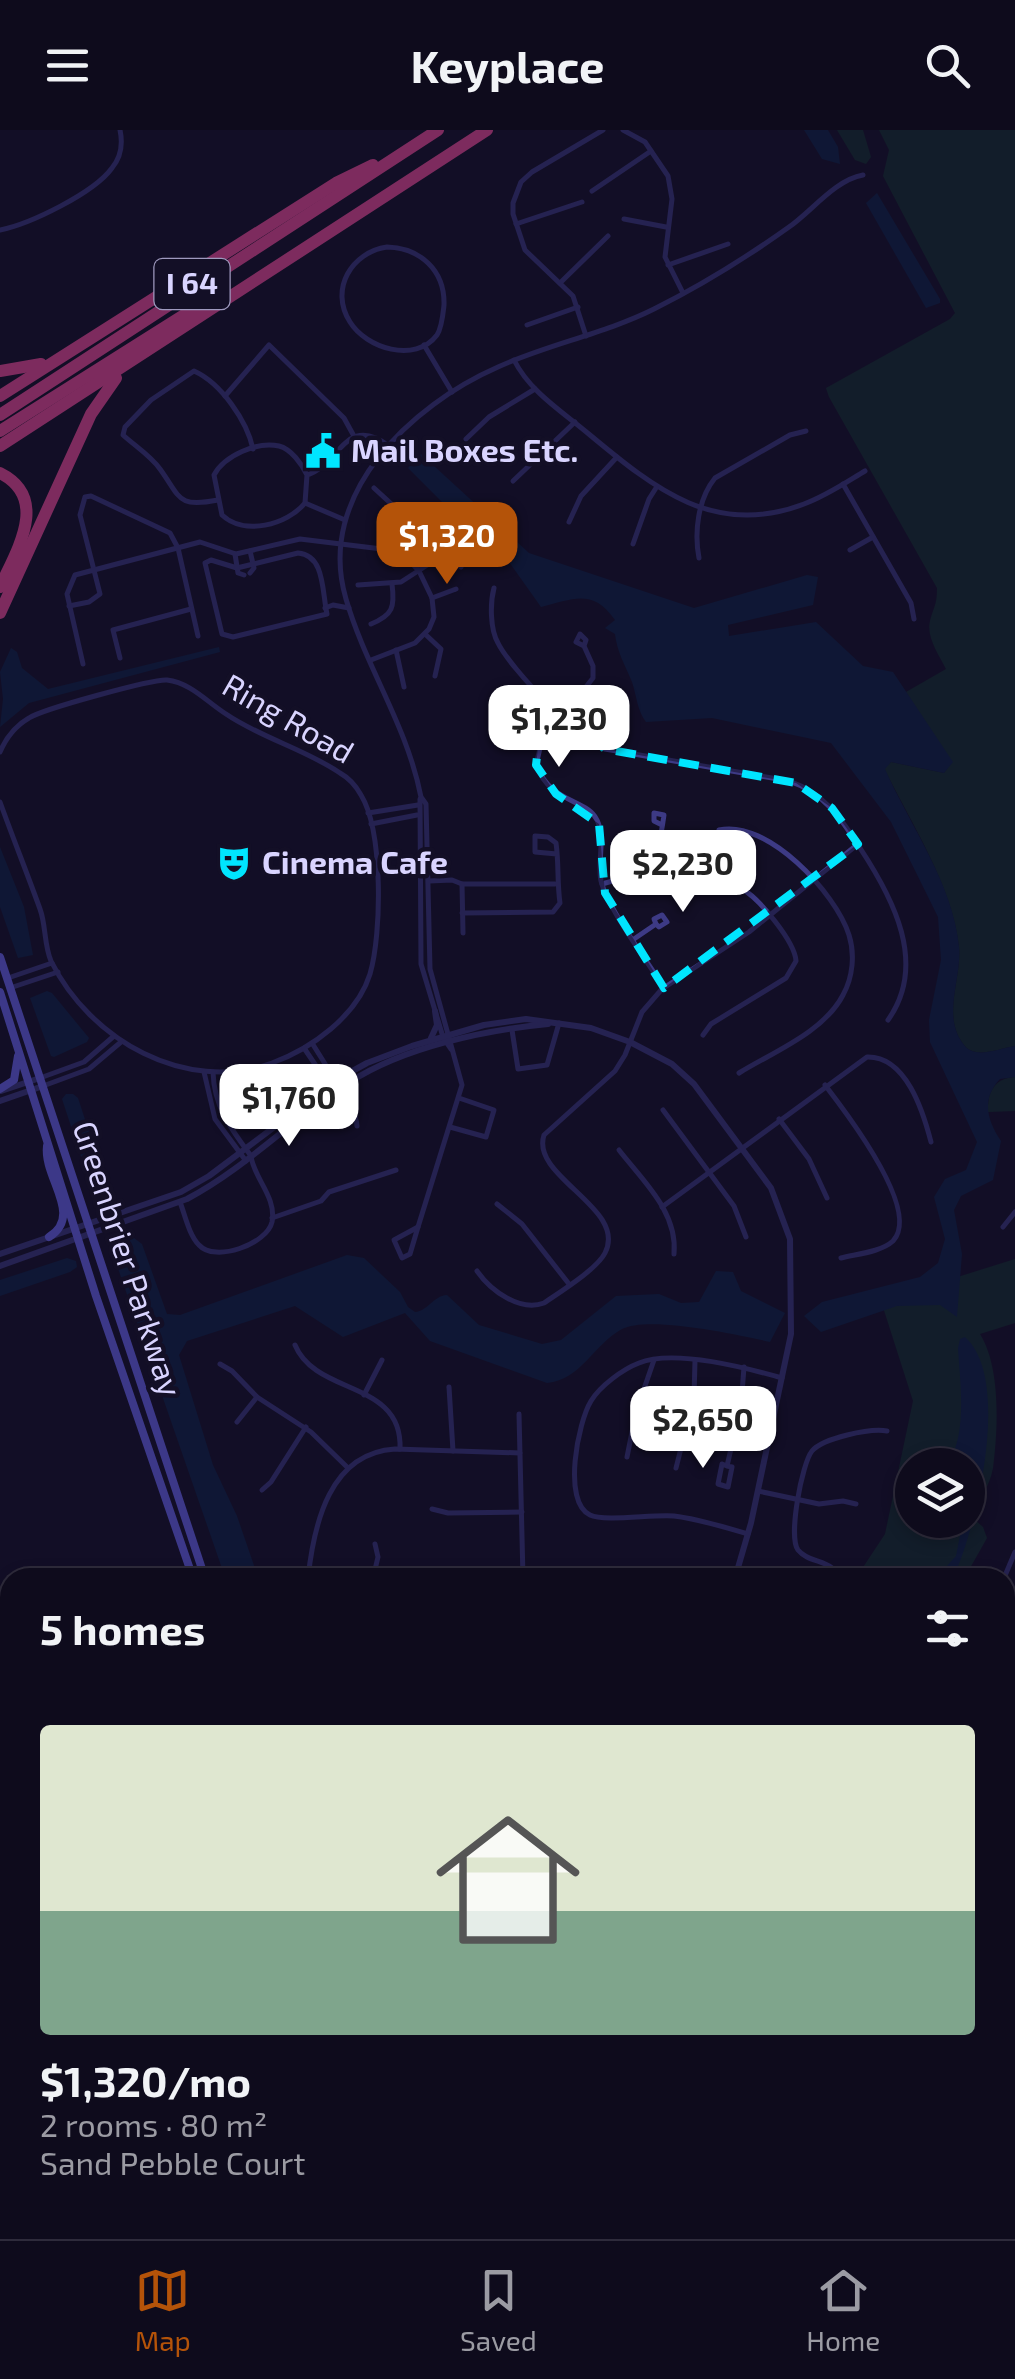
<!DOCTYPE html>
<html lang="en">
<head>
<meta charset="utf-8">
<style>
	body { margin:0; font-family:"Exo 2",sans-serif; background:#1c1929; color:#f1f3f6; height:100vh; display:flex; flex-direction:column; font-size:38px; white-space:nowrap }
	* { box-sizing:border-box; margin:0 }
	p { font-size:32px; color:#9b9ba3 }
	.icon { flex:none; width:55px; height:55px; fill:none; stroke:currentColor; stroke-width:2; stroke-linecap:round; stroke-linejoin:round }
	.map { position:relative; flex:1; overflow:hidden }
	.side { position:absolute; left:0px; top:1438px; width:1015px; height:672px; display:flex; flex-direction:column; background:#0e0b1c; border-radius:30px 30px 0 0; box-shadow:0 5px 15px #0003,0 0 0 2px #2e2b3b }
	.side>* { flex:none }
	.controls { position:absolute; left:895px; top:1318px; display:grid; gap:20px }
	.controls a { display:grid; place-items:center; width:90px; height:90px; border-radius:50%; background:#0e0b1c; box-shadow:0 5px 15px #0003,0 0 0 2px #2e2b3b; font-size:50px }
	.price { position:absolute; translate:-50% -85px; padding:0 22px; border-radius:20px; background:#fff; color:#222; font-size:32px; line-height:65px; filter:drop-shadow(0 2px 5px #0008) }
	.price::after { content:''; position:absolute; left:50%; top:60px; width:30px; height:22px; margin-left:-15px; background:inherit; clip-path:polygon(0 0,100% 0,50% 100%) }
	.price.active { background:#b45309; color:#fff }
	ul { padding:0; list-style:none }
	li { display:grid; align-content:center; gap:20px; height:530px; padding:0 40px }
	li+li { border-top:2px solid #2e2b3b }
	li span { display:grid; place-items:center; height:310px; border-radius:10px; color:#555 }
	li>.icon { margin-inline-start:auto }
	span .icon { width:180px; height:180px; fill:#fffc; stroke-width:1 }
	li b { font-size:42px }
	h2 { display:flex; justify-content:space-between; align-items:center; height:120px; padding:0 40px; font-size:42px }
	header { display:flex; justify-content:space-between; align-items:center; height:130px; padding:0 40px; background:#0e0b1c; font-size:45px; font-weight:700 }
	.dock { display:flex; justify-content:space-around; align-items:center; height:140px; border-top:2px solid #2e2b3b; background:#0e0b1c; font-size:28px; color:#9b9ba3 }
	.dock a { display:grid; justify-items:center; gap:5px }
	.dock .active { color:#b45309 }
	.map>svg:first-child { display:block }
</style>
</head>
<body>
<header><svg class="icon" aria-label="menu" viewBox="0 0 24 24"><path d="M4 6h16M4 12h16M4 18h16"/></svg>Keyplace<svg class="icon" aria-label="search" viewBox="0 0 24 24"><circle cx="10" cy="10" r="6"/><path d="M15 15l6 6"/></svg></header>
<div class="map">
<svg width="1015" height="2109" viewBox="0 0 1015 2109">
	<rect width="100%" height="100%" fill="#130f26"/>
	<g fill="#12302f" fill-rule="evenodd">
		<polygon points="837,0 863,0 871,27 866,34 855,30"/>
		<path d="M879,0h136v916c-15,2 -40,14 -51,-1 -23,-29 -2,-66 -5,-98 -6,-60 -48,-124 -75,-179l7,-6 53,11 8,-11 -46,-70 40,-23c-7,-14 -20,-32 -16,-48 4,-15 7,-16 7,-33l-108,-191 -3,-9 124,-69 5,-6 -72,-137 6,-26z"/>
		<path d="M1015,947v34l-27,1c-1,-19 6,-34 27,-35z"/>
		<path d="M1015,1129v64l-35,11c21,34 18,95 13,134 -3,19 -16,32 -18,52l8,7 4,11 -22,39 -109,1 29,-44 28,-133 -32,-100zM912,1335h56v55h-56z"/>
		<polygon points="1005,1660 1015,1664 1015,1762 1005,1751"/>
		<polygon points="1015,1769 1015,1939 1005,1950 1005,1790"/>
		<polygon points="291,2100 345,2100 347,2109 294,2109"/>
		<polygon points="431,2100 540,2100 543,2109 434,2109"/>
		<polygon points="580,2100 656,2100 659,2109 552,2109"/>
		<polygon points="824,2100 899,2100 897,2109 816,2109"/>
	</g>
	<g fill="#0c2248">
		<polygon points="804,0 828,0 838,17 840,34 822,29"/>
		<polygon points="877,63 940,169 940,173 926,178 866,73"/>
		<path d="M421,324l108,99 165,55 113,-33 11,2 -5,28 -85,20 1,11 87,-14 47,44 30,6 60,90 -9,11 -53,-11 -6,7c25,57 68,114 74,178 3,32 -18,69 5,98 11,15 36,3 51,1v31l-15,2c-19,20 -13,41 1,62l-8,39 -32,16 -7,14 8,44 -5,63 -17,-12 -43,1 -76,26 -17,-16 18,-14 98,-25 18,-14 7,-24 -11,-42 11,-18 21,-9 11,-28 -47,-100 -1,-22 12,-60 -3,-43 -47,-95 -60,-79 -119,-25 -66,4c-9,-12 -9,-25 -14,-40 -7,-17 -15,-30 -17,-48l-10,-6 10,-8c-22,-32 -42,-21 -74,-13l-44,-62 -10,2 -79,-79z"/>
		<polygon points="219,517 220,522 29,573 0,597 3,569 0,542 11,518 17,522 22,538 48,559"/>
		<polygon points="0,717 24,777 33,825 18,828 0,777"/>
		<polygon points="47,861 52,863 89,908 87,912 54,927 51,926 30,868"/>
		<polygon points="66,964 73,964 78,968 112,1072 96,1072 62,969"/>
		<path d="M123,1108h11l8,6 25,70 13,1 167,-60 17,3 36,34 8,15 7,5c13,-1 18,-16 32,-17l32,30 63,19 19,-4 55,-44 43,-2 22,9 18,-1 17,-31 17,1 8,19 44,22 -15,29c-30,-7 -122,-27 -148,-13 -29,16 -40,50 -75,54l-117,-42 -25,-28 -62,24 -48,-31 -108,35 -8,14 34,110 24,51 21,61h-33l-112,-323 2,-10z"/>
		<polygon points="67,1128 76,1131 77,1137 70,1142 0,1166 0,1150"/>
		<path d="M965,1207c47,42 12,188 -11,239l-17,1 19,-21 7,-36h5v-55h-21c21,-31 13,-82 11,-117l2,-9z"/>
	</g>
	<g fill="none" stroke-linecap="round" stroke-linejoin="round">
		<g stroke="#3d3a85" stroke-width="5">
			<polyline points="623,0 645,12 668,46 672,69 665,127 683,163"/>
			<polyline points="592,61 651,21"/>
			<polyline points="624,89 666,97"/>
			<polyline points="516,94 582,72"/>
			<path d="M0,100c30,-6 94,-37 112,-62 9,-11 11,-24 8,-38"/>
			<path d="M387,117c33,1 58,23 57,58 -1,9 -2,22 -7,30 -22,29 -71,13 -87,-13 -21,-33 2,-70 37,-75z"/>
			<polyline points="668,135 728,114"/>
			<polyline points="560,153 608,106"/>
			<polyline points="527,195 578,177"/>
			<polyline points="586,206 573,166 525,120 513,84 513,73 521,52 532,42 603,0"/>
			<polyline points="424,215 452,262"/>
			<path d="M514,230c16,32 49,52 76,75 65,54 125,103 214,69 22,-8 41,-21 61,-33"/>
			<polyline points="225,266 269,215 344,288 355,308"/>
			<polyline points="363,307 384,321"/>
			<polyline points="466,309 489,287 535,259"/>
			<path d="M307,345l-2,28c-18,22 -61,33 -83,12l-8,-40c10,-19 43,-34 65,-29 12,3 23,18 28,29 33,-10 38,-62 82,-29"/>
			<polyline points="513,351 575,292"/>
			<polyline points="843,354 911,473 914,489"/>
			<polyline points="374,358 412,393 444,416 461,437"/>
			<path d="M218,370c-41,8 -37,-2 -58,-31 -9,-13 -25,-23 -37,-34l2,-8 26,-27 43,-29c27,12 53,50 59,78"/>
			<polyline points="305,373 345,390"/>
			<polyline points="569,392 581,366 617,327"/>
			<polyline points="633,414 649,369 656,358"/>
			<polyline points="383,419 386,400 398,380"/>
			<polyline points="850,420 873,407"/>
			<polyline points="250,421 254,438 250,443"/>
			<path d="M298,423c27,2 24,39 29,61l-94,23 -11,-3 -17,-71 6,-3 26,8z"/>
			<polyline points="235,424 238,443 244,445"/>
			<path d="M699,428c-5,-26 -1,-59 16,-80l75,-43 16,-4"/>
			<polyline points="358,455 401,452 435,430 446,418"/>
			<path d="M494,458c-4,15 -4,41 4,55 12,25 82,98 107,106l184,32c35,12 52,37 71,67 33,50 68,116 28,172"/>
			<polyline points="432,468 456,459"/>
			<polyline points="69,476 89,472 100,464 80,385 85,367 91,366 170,403 178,418 198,506"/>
			<polyline points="325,478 333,475 349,478"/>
			<path d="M371,494c22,-9 24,-17 21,-40"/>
			<polyline points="425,504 441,519 435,546"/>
			<path d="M584,516l-8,-4 4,-8 6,6 -2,6 9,20v12l-52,66 -5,21c15,39 50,33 61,55 9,18 0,42 4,61 7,28 47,81 63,107"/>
			<polyline points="396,520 404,557"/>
			<polyline points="120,528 113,500 191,479"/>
			<polyline points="83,534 67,464 75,445 200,412 236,424 300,409 390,420 408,429 419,441 432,468 434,487 429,499 415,513 371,530"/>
			<path d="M0,622c6,-14 15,-26 29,-34 14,-9 123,-39 138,-38 24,3 40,22 59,34 35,24 79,35 114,59 9,5 16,13 21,22 22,36 21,138 9,179 -13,42 -59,75 -98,89 -87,31 -182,-23 -221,-102 -7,-16 -5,-36 -11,-52 -13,-36 -27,-71 -40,-107"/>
			<polyline points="420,669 421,834 443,907 451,919"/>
			<polyline points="368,683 418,675"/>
			<polyline points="371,694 417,685"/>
			<path d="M719,700c48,-11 117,63 130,105 6,19 4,42 -6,60 -19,37 -70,57 -104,78"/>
			<polyline points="429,751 452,750 462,754 555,754"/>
			<polyline points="462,754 463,803"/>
			<path d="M602,754c50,-14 55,-19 62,-69l-10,-2v8l8,4"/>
			<path d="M462,783l91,-1 7,-9c-3,-20 -1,-39 -4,-60l-8,-6 -13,-1v16l22,2"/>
			<polyline points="634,809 656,794 659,797 667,792 662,785 654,789 656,794"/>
			<polyline points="8,848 52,833"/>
			<polyline points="10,858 58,842"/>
			<polyline points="512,900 518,939 547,935 559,893"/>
			<path d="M703,905l8,-11 75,-46 10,-17c-1,-19 -37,-63 -54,-72 -11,-6 -21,-6 -32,-3"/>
			<polyline points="312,913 342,961"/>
			<polyline points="304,918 329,955"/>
			<polyline points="204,942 215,989 246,1031"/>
			<polyline points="40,948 84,932 114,906"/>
			<path d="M825,955c20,26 97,125 68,156 -12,11 -36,13 -52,17"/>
			<polyline points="43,956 89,939 121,912"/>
			<path d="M335,963c13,5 21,21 22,33"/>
			<polyline points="663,980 734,1076 746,1107"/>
			<polyline points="779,989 809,1029 827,1068"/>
			<polyline points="450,997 486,1007 494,980 459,968"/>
			<path d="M619,1020c24,31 59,62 55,104"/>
			<path d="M180,1072c5,13 9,33 19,43 16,18 68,-1 73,-23 5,-25 -19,-45 -21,-66 -20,-27 -37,-49 -38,-84"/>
			<polyline points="497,1074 522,1094 569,1154"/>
			<path d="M662,1077l205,-150c39,-1 56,54 64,85"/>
			<polyline points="272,1088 321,1071 329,1062 396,1040"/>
			<path d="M418,1097l44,-142 -32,-116 -4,-165 -5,-7c-14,-72 -55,-129 -75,-198 -31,-104 65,-194 152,-232 50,-23 106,-33 156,-58 46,-23 93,-52 135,-82 23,-16 46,-47 74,-52"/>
			<polygon points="418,1097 410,1124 402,1128 394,1110"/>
			<polyline points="1003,1097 1015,1082"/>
			<path d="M477,1141c14,20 43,41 67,32 16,-11 53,-34 61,-50 23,-45 -75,-76 -61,-118l71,-64 10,-16 17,-43 20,-23 87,-57 109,-88"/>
			<path d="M295,1215c21,51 108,35 105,104"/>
			<polyline points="220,1234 232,1241 257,1267 311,1302 347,1337"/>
			<polyline points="449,1257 453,1321"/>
			<polyline points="364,1265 382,1230"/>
			<polyline points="519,1284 523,1448"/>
			<polyline points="237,1292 257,1267"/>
			<polyline points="627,1327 636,1282 654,1230"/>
			<polyline points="727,1336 732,1337 728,1357 718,1354 722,1334 727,1336 741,1276 744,1237"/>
			<polyline points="676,1338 694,1267 695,1231"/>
			<polyline points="262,1360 271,1352 306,1297"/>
			<polyline points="758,1361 819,1374 843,1371 856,1374"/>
			<polyline points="432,1379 448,1383 522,1382"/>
			<path d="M748,1404c-24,-7 -49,-15 -74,-18 -20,-2 -70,6 -84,-1 -28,-13 -12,-93 1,-114 9,-15 32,-32 48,-38 34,-14 108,5 143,15"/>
			<path d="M832,1438c-10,-8 -25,-7 -34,-18 -10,-13 4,-87 14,-99 11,-13 58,-23 75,-20"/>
			<path d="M308,1448c6,-55 22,-125 87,-129l125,4"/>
			<polyline points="373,1448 378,1427 375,1414"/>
			<polyline points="1004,1448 1015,1422"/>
			<polyline points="1005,1505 1011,1522 1005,1543"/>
			<polyline points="1005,1745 1015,1726"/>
			<polyline points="0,1848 10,1845"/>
			<polyline points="0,1980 10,1977"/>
			<polyline points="1005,1983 1015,1979"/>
			<polyline points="1005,2056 1015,2060"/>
			<polyline points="684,2100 693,2109"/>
			<polyline points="738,2109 747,2100"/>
			<polyline points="929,2109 931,2100"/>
		</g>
		<g stroke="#3d3a85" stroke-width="6">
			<polyline points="431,908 437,895 435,881"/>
			<polyline points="1,961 40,948"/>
			<polyline points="0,971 43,956"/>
			<polyline points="0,1124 181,1062 209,1046 338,949 367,933 412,916 484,895 526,889 591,898 630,912 672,934 694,954 771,1058 790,1109 791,1204 751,1393 735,1448"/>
			<path d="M0,1136l187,-67c59,-31 106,-81 163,-117 54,-35 135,-52 198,-58"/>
		</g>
		<g stroke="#6f6bff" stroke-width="8">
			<polyline points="0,827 205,1448"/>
			<polyline points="0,862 96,1166 193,1448"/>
			<polyline points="0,959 14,950 18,926"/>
			<path d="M47,1016c-4,32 37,69 2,91"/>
			<polyline points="0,1600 10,1596"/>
			<polyline points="0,1615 10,1611"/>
			<polyline points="1005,1647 1015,1652"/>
			<polyline points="1005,1656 1015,1660"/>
			<polyline points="417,2100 420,2109"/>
			<polyline points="427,2100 430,2109"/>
		</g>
		<g stroke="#ff4fa3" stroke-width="12">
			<polyline points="0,241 41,234"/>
			<polyline points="0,266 336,53 373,35"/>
			<polyline points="0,285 438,0"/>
			<polyline points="0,301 222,161"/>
			<polyline points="0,316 487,0"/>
			<path d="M0,343c50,25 17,77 0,114"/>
			<polyline points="0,483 91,284 116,248"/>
		</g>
	</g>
	<path d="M0 0H1015V2109H0ZM563,587l42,32 191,34 36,25 26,36 -194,144 -59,-95 -6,-69 -43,-30 -20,-29 2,-17z" fill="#130f26" fill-opacity=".55" fill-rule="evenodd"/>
	<path fill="none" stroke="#00e5ff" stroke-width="8" stroke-dasharray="20 12" stroke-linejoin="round" d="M563,587l42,32 191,34 36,25 26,36 -194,144 -59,-95 -6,-69 -43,-30 -20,-29 2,-17z"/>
	<defs>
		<symbol id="civic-bare" viewBox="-9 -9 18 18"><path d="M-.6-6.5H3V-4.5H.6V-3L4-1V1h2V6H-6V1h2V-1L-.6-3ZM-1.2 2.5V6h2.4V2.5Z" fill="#00e5ff" stroke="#130f26" stroke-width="2.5" paint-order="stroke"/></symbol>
		<symbol id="theatre-bare" viewBox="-9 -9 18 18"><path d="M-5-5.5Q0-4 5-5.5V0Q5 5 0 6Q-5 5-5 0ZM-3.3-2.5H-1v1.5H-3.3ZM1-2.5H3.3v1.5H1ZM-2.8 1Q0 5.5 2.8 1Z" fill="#00e5ff" stroke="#130f26" stroke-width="2.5" paint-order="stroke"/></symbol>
	</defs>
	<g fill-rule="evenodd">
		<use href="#civic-bare" x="298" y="296" width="50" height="50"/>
		<use href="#theatre-bare" x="209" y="708" width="50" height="50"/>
	</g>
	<g text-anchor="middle" stroke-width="9" stroke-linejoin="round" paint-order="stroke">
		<rect fill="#130f26" stroke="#9e99be" stroke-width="2.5" x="154.5" y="129" width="75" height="50" rx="8"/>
		<g font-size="30" font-weight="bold" fill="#d9d4ff">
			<text x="192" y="164">I 64</text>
		</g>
		<g font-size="32" font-weight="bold" fill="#d9d4ff" stroke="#130f26" text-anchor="start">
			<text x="351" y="332">Mail Boxes Etc.</text>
			<text x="262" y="744">Cinema Cafe</text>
		</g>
		<g font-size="32" fill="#d9d4ff" stroke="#130f26">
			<text transform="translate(288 589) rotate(30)" y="11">Ring Road</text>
			<text transform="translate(127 1129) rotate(72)" y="11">Greenbrier Parkway</text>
		</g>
	</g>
</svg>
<div class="controls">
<a><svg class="icon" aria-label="layers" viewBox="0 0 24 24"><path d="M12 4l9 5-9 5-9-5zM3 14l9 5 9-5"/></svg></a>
</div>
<b class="price active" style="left:447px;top:457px">$1,320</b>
<b class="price" style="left:559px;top:640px">$1,230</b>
<b class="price" style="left:683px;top:785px">$2,230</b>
<b class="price" style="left:289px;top:1019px">$1,760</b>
<b class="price" style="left:703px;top:1341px">$2,650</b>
<section class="side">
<h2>5 homes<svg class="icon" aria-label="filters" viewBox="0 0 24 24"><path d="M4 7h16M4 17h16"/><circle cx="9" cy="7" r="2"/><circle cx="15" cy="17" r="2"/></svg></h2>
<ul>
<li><span style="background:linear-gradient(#dfe7d0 60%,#7fa58c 0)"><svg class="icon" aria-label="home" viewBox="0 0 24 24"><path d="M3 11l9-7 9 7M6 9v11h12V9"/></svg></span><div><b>$1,320/mo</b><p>2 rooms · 80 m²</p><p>Sand Pebble Court</p></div></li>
</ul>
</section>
</div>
<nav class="dock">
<a class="active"><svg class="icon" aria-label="map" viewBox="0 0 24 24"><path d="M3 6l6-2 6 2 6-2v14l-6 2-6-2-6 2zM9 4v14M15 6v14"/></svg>Map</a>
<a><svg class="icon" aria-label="saved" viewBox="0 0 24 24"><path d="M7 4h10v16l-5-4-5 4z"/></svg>Saved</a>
<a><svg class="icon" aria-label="home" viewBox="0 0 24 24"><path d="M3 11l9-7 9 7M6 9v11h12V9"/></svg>Home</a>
</nav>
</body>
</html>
